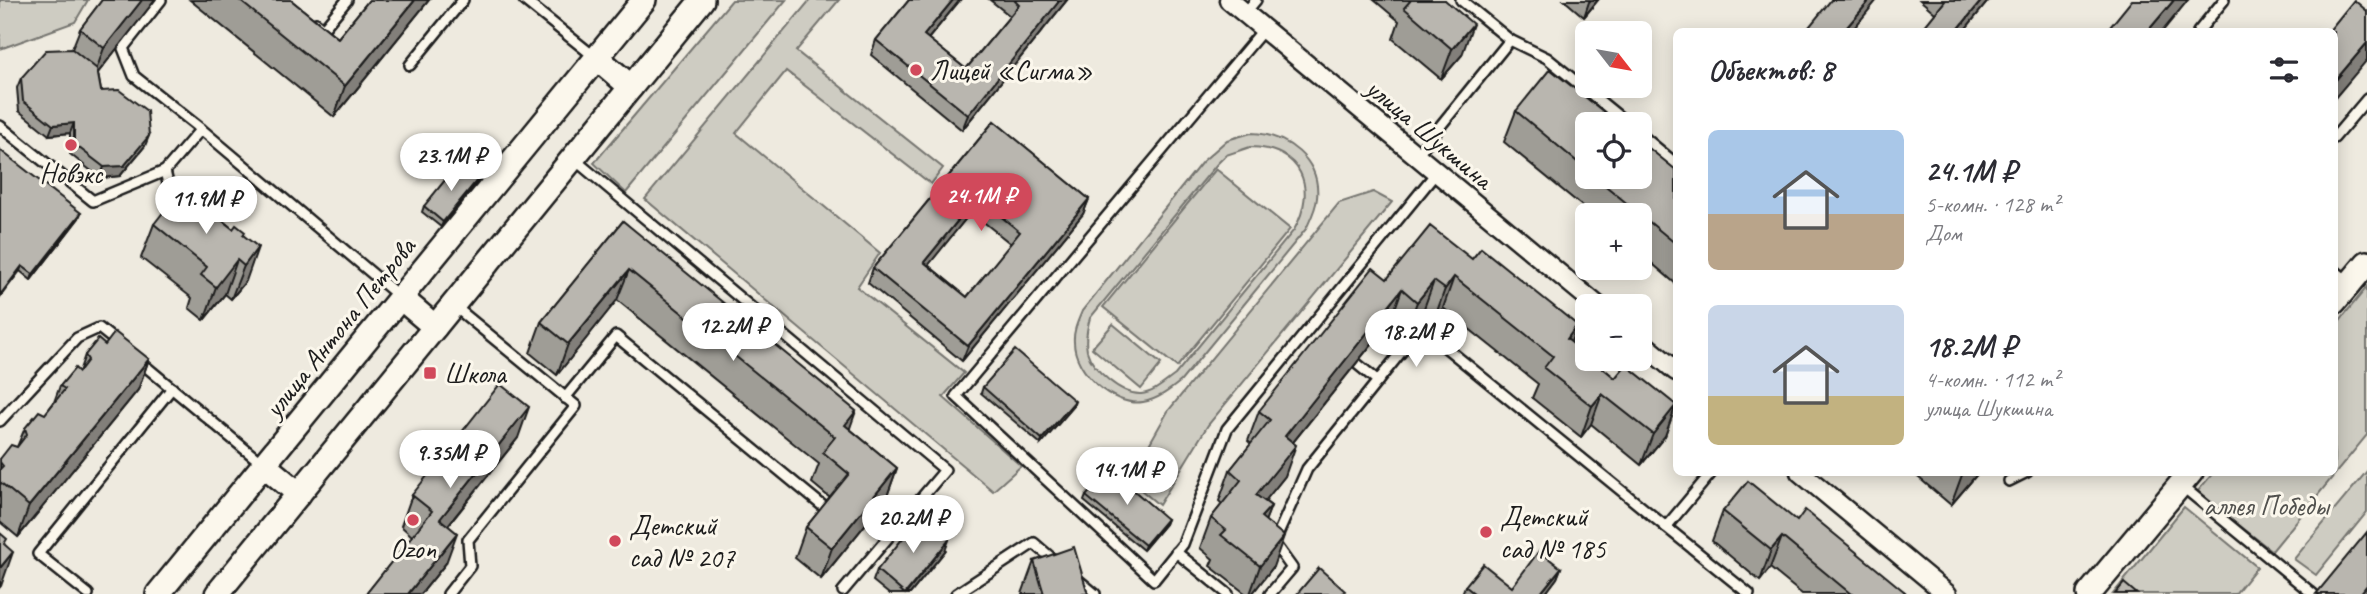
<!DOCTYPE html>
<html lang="ru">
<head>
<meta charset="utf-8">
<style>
	body { margin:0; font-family:Caveat,sans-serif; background:#f2f2f3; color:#2b2b33; height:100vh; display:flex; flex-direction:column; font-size:26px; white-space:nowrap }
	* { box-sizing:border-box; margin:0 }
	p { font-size:23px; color:#7c7c81 }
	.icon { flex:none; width:38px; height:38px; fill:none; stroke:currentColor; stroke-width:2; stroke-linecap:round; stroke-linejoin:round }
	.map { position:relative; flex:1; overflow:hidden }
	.panel { position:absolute; left:1673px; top:28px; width:665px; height:448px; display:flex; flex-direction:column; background:#fff; border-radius:10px; box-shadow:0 4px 18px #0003 }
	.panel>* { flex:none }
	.needle { width:46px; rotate:121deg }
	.tools { position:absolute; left:1575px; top:21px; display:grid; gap:14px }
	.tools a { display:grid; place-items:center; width:77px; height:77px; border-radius:10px; background:#fff; box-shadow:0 4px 18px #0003; font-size:35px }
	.price { position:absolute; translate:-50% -60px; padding:0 16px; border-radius:24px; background:#fff; color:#222; font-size:23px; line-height:46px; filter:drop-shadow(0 2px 4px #0008) }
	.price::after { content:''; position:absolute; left:50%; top:42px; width:21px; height:16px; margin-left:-10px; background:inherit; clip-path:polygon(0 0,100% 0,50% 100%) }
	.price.active { background:#d1495b; color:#fff }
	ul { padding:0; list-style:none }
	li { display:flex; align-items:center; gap:21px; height:175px; padding:0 35px }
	li span { display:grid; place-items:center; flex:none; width:196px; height:140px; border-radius:10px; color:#555 }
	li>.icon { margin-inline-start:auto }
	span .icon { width:84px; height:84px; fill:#fffc; stroke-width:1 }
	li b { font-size:30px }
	h2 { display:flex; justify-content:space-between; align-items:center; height:84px; padding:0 35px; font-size:30px }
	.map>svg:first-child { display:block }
</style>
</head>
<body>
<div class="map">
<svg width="2367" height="594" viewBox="0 0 2367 594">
	<rect width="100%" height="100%" fill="#eeeadf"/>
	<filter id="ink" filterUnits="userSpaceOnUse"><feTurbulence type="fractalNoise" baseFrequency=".0143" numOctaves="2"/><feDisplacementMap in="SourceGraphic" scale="14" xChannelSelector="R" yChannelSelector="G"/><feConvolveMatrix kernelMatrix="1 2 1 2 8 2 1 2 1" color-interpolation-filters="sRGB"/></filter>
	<g filter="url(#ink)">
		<g fill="#ceccc2" stroke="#75746f" stroke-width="2" fill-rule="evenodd">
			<polygon points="0,0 88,0 75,22 0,49"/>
			<polygon points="732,0 786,0 626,193 594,163"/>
			<polygon points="810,0 839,0 796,51 943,168 931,184 786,71 736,133 880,253 857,287 964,373 943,397 1021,466 993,491 645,199"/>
			<path d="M1251,133c36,1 70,27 66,65 -1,11 -7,22 -11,31l-125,152c-11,9 -24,19 -38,21 -30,5 -69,-30 -69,-60 -1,-11 4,-21 8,-31l120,-149 25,-22zM1250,147c51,1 68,40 44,83l-119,145c-10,7 -21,18 -34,19 -19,1 -49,-24 -54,-43 -2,-11 0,-23 3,-33l127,-154 9,-9z"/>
			<polygon points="1216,169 1290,229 1177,367 1103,307"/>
			<polygon points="1373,192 1392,202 1208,425 1159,505 1129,480 1168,411 1339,203"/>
			<polygon points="2367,287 2367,435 2272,551 2197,492 2213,473 2334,472 2335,326"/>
			<polygon points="1113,324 1161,364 1141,389 1092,348"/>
			<polygon points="2367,471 2367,512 2316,575 2294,559"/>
			<polygon points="2184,507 2257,567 2235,594 2113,594"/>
		</g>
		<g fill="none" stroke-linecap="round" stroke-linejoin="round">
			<defs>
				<g id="service">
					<polyline points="161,0 123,48 134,76 201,129 400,297"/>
					<polyline points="524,0 596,58"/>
					<polyline points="1461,0 1510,40"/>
					<polyline points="1245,13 1256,0"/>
					<polyline points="316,23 323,29 347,0"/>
					<polyline points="1264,29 956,396 1154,580 1183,544 1227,429 1436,173"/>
					<polyline points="2198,32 2224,0"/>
					<polyline points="410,65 463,0"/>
					<polyline points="0,126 93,201 165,171 201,129"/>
					<polyline points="1640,134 1676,164"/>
					<polyline points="2334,138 2367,99"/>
					<polyline points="1416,156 1510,40 1547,58 1628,124"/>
					<polyline points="574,159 945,470 843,591"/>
					<polyline points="165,171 169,188"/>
					<polyline points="2334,270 2349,282"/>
					<polyline points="138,360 264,465"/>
					<polyline points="1356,363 1378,381"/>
					<polyline points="565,398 616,336 824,507"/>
					<polyline points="0,421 77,338 99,328 119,344"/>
					<polyline points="1712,472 1666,527 1749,594"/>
					<polyline points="2009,481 2027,472"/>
					<polyline points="2182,486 2313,594"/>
					<polyline points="1176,552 1228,594"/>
					<polyline points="1077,579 1095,594"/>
					<polyline points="88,594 38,554 172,388"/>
					<polyline points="448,594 470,566 468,540 576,406 453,305"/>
					<polyline points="956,594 1034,543 1056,562"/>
					<polyline points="1270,594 1292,568 1274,543 1307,469 1406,346 1439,342 1666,527"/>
				</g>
				<g id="minor">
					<polyline points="1229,0 1598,306"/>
					<polyline points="1640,341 1676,371"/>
					<polyline points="1800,472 1947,594"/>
				</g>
				<g id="tertiary">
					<polyline points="597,58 631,87"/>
					<polyline points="401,298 435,327"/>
					<polyline points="2334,302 2367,263"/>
					<polyline points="264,465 299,494"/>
					<polyline points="158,594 644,0"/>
					<polyline points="217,594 702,0"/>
					<polyline points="2089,594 2191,472"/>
				</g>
			</defs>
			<use href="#service" stroke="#1c1c1c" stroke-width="14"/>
			<use href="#minor" stroke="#1c1c1c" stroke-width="23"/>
			<use href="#tertiary" stroke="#1c1c1c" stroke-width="28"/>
			<use href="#service" stroke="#fbf7ec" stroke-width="9"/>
			<use href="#minor" stroke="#fbf7ec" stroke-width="18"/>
			<use href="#tertiary" stroke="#fbf7ec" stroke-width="23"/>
		</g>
		<g fill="#9f9d96" stroke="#1c1c1c" stroke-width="2" fill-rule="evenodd">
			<polygon points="102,0 155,0 98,73 101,91 145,146 120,176 100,178 70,154 70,133 49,135 19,111 17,88 21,78 72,49 80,29"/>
			<polygon points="190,0 291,0 338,38 369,0 429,0 334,117"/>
			<polygon points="909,0 960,0 928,39 966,69 1010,16 990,0 1067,0 962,130 871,55 876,40"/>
			<polygon points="1374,0 1445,0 1462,55 1441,79 1393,39 1399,21"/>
			<polygon points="1564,0 1598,0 1584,17"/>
			<polygon points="1920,0 1989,0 1963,32 1935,13"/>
			<polygon points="1516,111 1587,124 1587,177 1640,177 1676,170 1676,284 1640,253 1640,215 1593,215 1504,142"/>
			<path d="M994,121l95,78 -6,15 -121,147 -94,-78 5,-15zM971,212l40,32 -44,53 -39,-32z"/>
			<polygon points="0,150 79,218 31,280 20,271"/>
			<polygon points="478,179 476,184 441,227 422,212 424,206"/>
			<polygon points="210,198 207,208 233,229 244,236 246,281 231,299 225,294 204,320 189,308 192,298 141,258 154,224 175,211"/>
			<polygon points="623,221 850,429 897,468 886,499 821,579 795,558 806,527 830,498 812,483 819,464 617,300 557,375 530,353 541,322"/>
			<polygon points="1472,259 1577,325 1571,342 1615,378 1676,405 1665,436 1641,465 1591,424 1581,437 1532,398 1538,384 1443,308 1434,320 1423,311 1406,332 1391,320 1293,442 1285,476 1265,501 1271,506 1265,521 1273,567 1252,594 1246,594 1210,566 1213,559 1200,548 1211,518 1222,504 1219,501 1230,470 1251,444 1248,441 1259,411 1387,279"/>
			<polygon points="105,345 149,359 138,390 18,537 0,522 0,459 17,447 25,428 45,414 54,402 60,386 79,372 85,355"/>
			<polygon points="983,387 1073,407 1041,444 981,393"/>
			<polygon points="518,438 448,526 446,563 421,594 366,594 412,536 401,526 412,495"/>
			<polygon points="1912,472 1979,472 1951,505"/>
			<polygon points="1086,496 1167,519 1165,524 1143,550 1084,501"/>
			<polygon points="1723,511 1797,521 1905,592 1904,594 1802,594 1770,568 1760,581 1712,541"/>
			<polygon points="945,551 910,594 889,594 873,581 877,570"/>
			<polygon points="1034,561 1088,594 1022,594"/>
			<polygon points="1561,568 1557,578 1545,594 1462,594 1465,586 1512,587"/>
		</g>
		<g fill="#827f7a" stroke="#1c1c1c" stroke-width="2">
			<polygon points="142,0 155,0 93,79 104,48"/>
			<polygon points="415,0 429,0 334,117 345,86"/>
			<polygon points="953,0 960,0 919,50 924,35"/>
			<polygon points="1060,0 1067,0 962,130 968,115"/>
			<polygon points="1591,0 1598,0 1584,17 1589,2"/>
			<polygon points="1870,0 1877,0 1851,32 1847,27"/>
			<polygon points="1982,0 1989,0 1963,32 1956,32"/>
			<polygon points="2174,0 2188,0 2162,32 2147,32"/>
			<polygon points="1473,24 1462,55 1441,79 1452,49"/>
			<polygon points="2367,43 2367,60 2334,99 2334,82"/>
			<polygon points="74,123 70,133 49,135 53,125"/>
			<polygon points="149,136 145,146 120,176 100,178 104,167"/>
			<polygon points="478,179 476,184 441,227 443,222"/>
			<polygon points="977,197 971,212 919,277 924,262"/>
			<polygon points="1089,199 1083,214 962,361 968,346"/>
			<polygon points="81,213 79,218 31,280 33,274"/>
			<polygon points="245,232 234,264 237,260 225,294 204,320 216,287"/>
			<polygon points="258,247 246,281 231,299 244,266"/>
			<polygon points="22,266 20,271 0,297 0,295"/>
			<polygon points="629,270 617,300 557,375 568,344"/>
			<polygon points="1454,277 1443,308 1434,320 1445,289"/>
			<polygon points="1434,281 1423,311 1406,332 1417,302"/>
			<polygon points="1402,289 1391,320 1274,466 1285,436"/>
			<polygon points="1577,325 1566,356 1567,339"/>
			<polygon points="149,359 138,390 18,537 29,506"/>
			<polygon points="1602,394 1591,424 1581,437 1592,406"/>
			<polygon points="1075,401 1073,407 1041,444 1042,439"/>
			<polygon points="1676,405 1665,436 1641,465 1653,434"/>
			<polygon points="529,407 518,438 428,550 440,519"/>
			<polygon points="856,411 845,442 845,425"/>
			<polygon points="1296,445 1285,476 1245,526 1256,495"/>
			<polygon points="897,468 886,499 821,579 832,548"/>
			<polygon points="1964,472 1979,472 1951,505 1962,475"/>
			<polygon points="1271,506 1259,537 1261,517"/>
			<polygon points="1167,519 1165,524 1143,550 1145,545"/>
			<polygon points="457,533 446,563 421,594 408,594"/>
			<polygon points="1284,536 1273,567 1252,594 1250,594 1260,566"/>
			<polygon points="1782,537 1770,568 1760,581 1771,550"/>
			<polygon points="949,540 945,551 910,594 906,594"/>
			<polygon points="13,552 1,586 0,587 0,568"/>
			<polygon points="1561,568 1557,578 1545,594 1540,594"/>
			<polygon points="2367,585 2367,594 2360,594"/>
		</g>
		<g fill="#b9b6af" stroke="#1c1c1c" stroke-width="2" fill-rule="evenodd">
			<polygon points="102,0 142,0 104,48 80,29"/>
			<polygon points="239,0 291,0 338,38 369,0 415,0 345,86"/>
			<polygon points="909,0 953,0 924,35 966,69 1019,5 1014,0 1060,0 968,115 876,40"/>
			<polygon points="1411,0 1445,0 1473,24 1452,49 1404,8"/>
			<polygon points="1831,0 1870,0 1847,27 1852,32 1805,32"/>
			<polygon points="1943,0 1982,0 1956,32 1920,32 1945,1"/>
			<polygon points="2132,0 2174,0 2147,32 2106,32"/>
			<polygon points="2354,0 2367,11 2367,43 2334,82 2334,32 2328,32"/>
			<polygon points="72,49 97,69 101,91 119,90 147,111 149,136 124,166 104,167 74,144 74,123 53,125 23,101 21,78 46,50"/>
			<polygon points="1550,69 1619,124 1587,124 1587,170 1516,111"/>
			<path d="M994,121l95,78 -121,147 -95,-78zM977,197l43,35 -53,65 -43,-35z"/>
			<polygon points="1640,141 1676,170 1676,244 1595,177 1640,177"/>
			<polygon points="0,150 81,213 33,274 22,266 0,295"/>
			<polygon points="458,164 478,179 443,222 424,206"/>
			<polygon points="195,186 210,198 204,206 233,229 236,225 245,232 243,235 258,247 244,266 237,260 216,287 201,275 207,267 154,224 168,206 175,211"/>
			<polygon points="623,221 856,411 845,425 897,468 832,548 806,527 849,474 823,452 835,437 629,270 568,344 541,322"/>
			<polygon points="1430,226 1472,259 1481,248 1577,325 1567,339 1587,355 1587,359 1592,359 1615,378 1626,365 1676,405 1653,434 1602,394 1592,406 1544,368 1553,356 1454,277 1445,289 1434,281 1417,302 1402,289 1285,436 1296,445 1256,495 1271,506 1261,517 1284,536 1260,566 1221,535 1226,530 1211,518 1241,480 1230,470 1270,420 1259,411 1373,268 1387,279"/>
			<polygon points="115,332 149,359 29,506 0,482 0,469 3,466 0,462 0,459 11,445 17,447 27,434 25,428 39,411 45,414 65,389 60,386 75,368 79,372 88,360 85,355 98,339 105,345"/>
			<polygon points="1015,350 1075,401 1042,439 983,387"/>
			<polygon points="500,384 529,407 440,519 457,533 408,594 366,594 432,511 412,495"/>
			<polygon points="1109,469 1167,519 1145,545 1086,496"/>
			<polygon points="1748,481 1797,521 1805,510 1905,592 1903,594 1851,594 1782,537 1771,550 1723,511"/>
			<polygon points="920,517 949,540 905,594 877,570"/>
			<polygon points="2367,532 2367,585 2360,594 2316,594"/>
			<polygon points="0,533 7,539 4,544 13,552 0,568"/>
			<polygon points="1074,547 1088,594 1044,594 1034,561"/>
			<polygon points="1539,551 1561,568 1540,594 1475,594 1465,586 1483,564 1512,587"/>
			<polygon points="1319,568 1345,591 1342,594 1297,594"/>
			<polygon points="2124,583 2137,594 2115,594"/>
		</g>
	</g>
	<g fill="#d1495b" stroke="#fbf7ec" stroke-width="2.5">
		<circle cx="916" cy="70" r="7"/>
		<circle cx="71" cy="145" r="7"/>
		<rect x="423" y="366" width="14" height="14" rx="3.5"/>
		<circle cx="413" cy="520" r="7"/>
		<circle cx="1486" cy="532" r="7"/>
		<circle cx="615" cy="541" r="7"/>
	</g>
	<g text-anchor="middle" stroke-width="6" stroke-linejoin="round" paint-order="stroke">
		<g font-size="28" fill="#1c1c1c" stroke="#fbf7ec" text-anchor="start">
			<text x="930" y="80">Лицей «Сигма»</text>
			<text x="71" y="183" text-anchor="middle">Новэкс</text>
			<text x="444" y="383">Школа</text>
			<text x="1500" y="526">Детский<tspan x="1500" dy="32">сад № 185</tspan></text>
			<text x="629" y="535">Детский<tspan x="629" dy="32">сад № 207</tspan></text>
			<text x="413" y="558" text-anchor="middle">Ozon</text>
		</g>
		<g font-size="28" fill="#1c1c1c" stroke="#fbf7ec">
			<text transform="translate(1430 133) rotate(40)" y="10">улица Шукшина</text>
			<text transform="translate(339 327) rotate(-51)" y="10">улица Антона Петрова</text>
		</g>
		<g font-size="28" fill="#51514e" stroke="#fbf7ec">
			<text x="2266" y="515">аллея Победы</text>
		</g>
	</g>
</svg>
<div class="tools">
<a><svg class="needle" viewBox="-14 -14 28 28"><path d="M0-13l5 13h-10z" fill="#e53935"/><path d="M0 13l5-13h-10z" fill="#7c7c81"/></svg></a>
<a><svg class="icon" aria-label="locate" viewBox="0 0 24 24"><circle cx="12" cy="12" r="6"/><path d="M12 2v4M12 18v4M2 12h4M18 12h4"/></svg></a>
<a>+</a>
<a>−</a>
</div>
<b class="price" style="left:451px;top:193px">23.1M ₽</b>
<b class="price active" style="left:981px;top:233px">24.1M ₽</b>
<b class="price" style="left:206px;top:236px">11.9M ₽</b>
<b class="price" style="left:733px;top:363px">12.2M ₽</b>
<b class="price" style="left:1416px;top:369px">18.2M ₽</b>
<b class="price" style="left:450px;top:490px">9.35M ₽</b>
<b class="price" style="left:1127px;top:507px">14.1M ₽</b>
<b class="price" style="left:913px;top:555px">20.2M ₽</b>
<section class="panel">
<h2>Объектов: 8<svg class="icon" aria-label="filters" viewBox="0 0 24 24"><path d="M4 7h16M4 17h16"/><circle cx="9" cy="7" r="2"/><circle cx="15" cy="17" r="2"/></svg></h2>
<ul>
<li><span style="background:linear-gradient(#a9c7e8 60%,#b9a48a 0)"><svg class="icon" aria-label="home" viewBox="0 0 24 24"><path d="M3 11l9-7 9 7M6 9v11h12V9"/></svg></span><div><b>24.1M ₽</b><p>5-комн. · 128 m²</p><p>Дом</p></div></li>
<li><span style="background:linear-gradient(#c9d6e8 65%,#c2b280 0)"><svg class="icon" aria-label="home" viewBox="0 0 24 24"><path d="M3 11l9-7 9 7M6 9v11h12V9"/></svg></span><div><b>18.2M ₽</b><p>4-комн. · 112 m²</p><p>улица Шукшина</p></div></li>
</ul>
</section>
</div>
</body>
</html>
